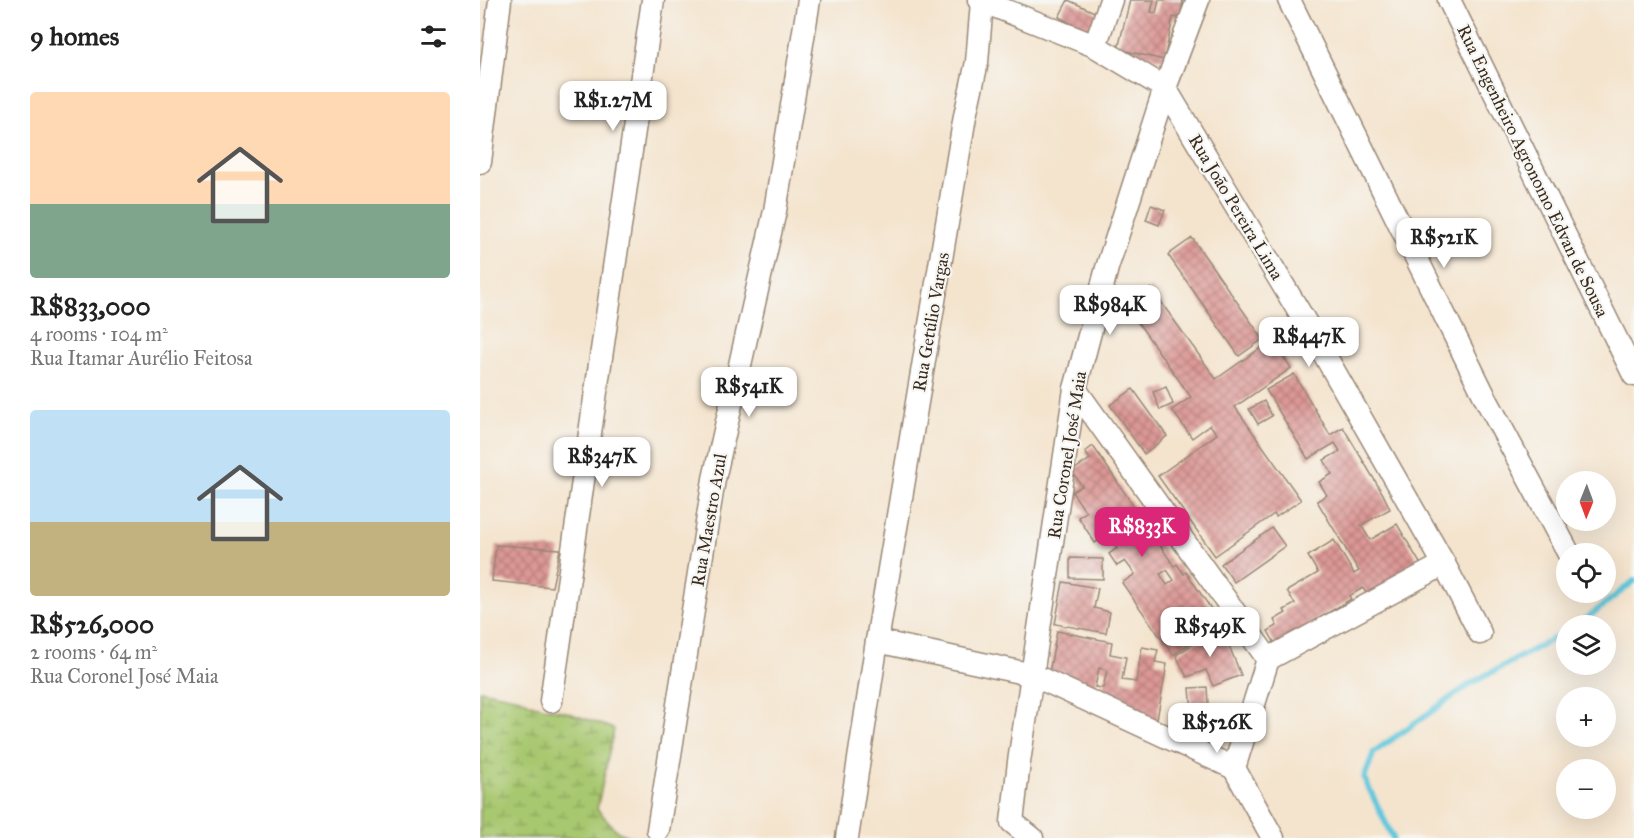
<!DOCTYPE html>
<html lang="en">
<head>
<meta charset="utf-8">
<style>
	body { margin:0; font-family:"IM FELL Great Primer",serif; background:#f2f2f2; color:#222; height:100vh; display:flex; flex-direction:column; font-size:22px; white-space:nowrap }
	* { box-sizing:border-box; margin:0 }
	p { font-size:20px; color:#767676 }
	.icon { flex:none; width:33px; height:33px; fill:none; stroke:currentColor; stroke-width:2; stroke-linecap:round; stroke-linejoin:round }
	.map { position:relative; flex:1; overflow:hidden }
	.panel { display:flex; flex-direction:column; background:#fff; width:480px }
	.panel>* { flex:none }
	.needle { width:39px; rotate:181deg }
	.fabs { position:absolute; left:1076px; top:471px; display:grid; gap:12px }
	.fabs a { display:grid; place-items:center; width:60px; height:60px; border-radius:50%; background:#fff; box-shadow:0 6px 24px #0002; font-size:30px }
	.price { position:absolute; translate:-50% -51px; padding:0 14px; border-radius:12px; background:#fff; color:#222; font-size:20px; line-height:39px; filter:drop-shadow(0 2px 3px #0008) }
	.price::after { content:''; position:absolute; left:50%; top:36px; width:18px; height:14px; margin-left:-9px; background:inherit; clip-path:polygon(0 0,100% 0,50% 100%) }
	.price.current { background:#db2777; color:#fff }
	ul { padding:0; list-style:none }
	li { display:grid; align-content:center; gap:12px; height:318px; padding:0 30px }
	li span { display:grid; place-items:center; height:186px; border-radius:6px; color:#555 }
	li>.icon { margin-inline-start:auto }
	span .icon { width:108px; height:108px; fill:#fffc; stroke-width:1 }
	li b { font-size:26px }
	h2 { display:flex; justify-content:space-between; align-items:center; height:72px; padding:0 30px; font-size:26px }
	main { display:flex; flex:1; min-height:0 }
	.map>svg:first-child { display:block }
</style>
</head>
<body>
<main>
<section class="panel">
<h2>9 homes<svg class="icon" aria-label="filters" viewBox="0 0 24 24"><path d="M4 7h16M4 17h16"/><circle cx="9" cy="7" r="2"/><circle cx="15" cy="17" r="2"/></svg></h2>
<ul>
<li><span style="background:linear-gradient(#ffd9b3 60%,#7fa58c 0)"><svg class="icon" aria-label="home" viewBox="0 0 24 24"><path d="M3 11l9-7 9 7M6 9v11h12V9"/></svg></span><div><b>R$833,000</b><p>4 rooms · 104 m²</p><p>Rua Itamar Aurélio Feitosa</p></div></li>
<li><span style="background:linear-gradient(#bfe0f5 60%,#c2b280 0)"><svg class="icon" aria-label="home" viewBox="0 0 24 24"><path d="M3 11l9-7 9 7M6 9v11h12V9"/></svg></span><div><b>R$526,000</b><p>2 rooms · 64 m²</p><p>Rua Coronel José Maia</p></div></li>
</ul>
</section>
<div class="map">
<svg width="1154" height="838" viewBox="0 0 1154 838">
	<defs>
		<pattern id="wetland-marsh" width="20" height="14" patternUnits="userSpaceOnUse" patternTransform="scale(1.5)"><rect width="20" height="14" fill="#a8c86f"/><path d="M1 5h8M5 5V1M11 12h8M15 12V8" fill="none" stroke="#8aa35b"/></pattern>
		<pattern id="building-cross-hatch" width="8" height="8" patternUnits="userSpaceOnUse" patternTransform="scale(1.5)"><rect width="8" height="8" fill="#dc9895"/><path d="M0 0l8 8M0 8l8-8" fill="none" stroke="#b47c79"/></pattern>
	</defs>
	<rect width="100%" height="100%" fill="#f6f6f2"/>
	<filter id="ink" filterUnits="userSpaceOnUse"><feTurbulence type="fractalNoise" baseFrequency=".0167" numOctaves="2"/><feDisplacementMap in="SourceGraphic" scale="12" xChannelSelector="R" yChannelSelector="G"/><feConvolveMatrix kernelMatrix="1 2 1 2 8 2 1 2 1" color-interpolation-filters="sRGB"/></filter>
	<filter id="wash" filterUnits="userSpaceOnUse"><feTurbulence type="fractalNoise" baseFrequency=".008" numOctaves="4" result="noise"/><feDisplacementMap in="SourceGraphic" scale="24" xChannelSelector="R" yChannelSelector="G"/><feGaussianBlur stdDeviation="1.35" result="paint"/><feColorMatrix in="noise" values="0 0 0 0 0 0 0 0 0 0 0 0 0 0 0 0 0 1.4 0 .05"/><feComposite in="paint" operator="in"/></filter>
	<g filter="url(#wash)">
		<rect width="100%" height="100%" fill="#f4e4ce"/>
		<polygon fill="url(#wetland-marsh)" stroke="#727946" stroke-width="1.5" points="0,690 40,698 53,705 86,712 134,729 117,809 138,832 155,838 0,838"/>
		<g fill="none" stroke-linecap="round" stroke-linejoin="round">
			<g stroke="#60c7dc" stroke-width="6">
				<polyline points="1097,626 1154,581"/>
				<polyline points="913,838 884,778 894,752 990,684 1086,632"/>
			</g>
		</g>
		<g id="blocks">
			<g fill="url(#building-cross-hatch)" fill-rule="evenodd">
				<polygon points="588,0 619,14 608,33 579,17"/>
				<polygon points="650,0 674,0 671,12 676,13 679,0 703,0 700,18 693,17 684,60 638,49"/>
				<polygon points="671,205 685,210 679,225 666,220"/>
				<polygon points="712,238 783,339 759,356 688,255"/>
				<polygon points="671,288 736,379 792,340 811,368 755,407 821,500 796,517 794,514 735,556 678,476 737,434 730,425 712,438 692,410 711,397 646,306"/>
				<polygon points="814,374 850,435 863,427 903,494 910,509 881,525 890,540 917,524 944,570 891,601 883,588 869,596 871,599 828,625 829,628 797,647 788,631 797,626 794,620 806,613 804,610 815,604 807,591 838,573 828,556 854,540 874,574 879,571 837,501 847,495 839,482 852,474 844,460 860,451 855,443 828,459 786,390"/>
				<polygon points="686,387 693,404 680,410 673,392"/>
				<polygon points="653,389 687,436 664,454 630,405"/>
				<polygon points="784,401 792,416 778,424 769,409"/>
				<path d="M613,446l81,120 3,-2 7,10 2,-2 34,50 -47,33 -51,-72 13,-9 -10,-13 -8,5 -8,-12 8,-6 -10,-13 -12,8 -17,-26 8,-5 -14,-20 10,-6 -10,-15 18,-12 -5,-7zM687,570l7,10 -7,5 -7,-11z"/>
				<polygon points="792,528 805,546 754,582 741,564"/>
				<polygon points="16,545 80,549 72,587 12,581"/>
				<polygon points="590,558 623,559 623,579 590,578"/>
				<polygon points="583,582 618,588 614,608 630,612 626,633 575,624"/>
				<polygon points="741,626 761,675 733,686 726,670 707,677 696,655"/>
				<path d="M577,631l55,11 -2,12 16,3 -4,23 14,2 6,-35 16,3 -3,12 12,2 -11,61 -108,-47zM619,668l8,2 -4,18 -8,-1z"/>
				<polygon points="727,687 731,753 715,754 710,688"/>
			</g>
		</g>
	</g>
	<g filter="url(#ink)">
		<use href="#blocks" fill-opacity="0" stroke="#988776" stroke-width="1.5"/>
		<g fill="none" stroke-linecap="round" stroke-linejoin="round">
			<defs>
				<g id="minor">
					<polyline points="499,0 615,46 685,88 839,345 964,564 1000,633"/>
					<polyline points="809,0 1007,401 1089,554"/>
					<polyline points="969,0 1154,375"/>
					<polyline points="615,46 631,0"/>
					<polyline points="0,162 20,0"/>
					<polyline points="595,389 788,659 964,564"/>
					<polyline points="397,641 553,675 754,768"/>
					<polyline points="788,659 754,768 793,838"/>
					<polyline points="71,701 173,0"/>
					<polyline points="178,830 234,479 295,211 329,0"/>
					<polyline points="367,838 397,641 485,116 497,62 502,2"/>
					<polyline points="552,838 532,822 539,762 595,389 627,268 685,88 718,0"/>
				</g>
			</defs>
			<use href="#minor" stroke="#988776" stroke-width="25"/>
			<use href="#minor" stroke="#fff" stroke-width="22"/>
		</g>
	</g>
	<g text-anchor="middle" stroke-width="4.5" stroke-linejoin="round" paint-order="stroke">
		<g font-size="18" fill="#3b2a1e" stroke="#f6f6f2">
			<text transform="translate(1053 171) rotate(64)" y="6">Rua Engenheiro Agronomo Edvan de Sousa</text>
			<text transform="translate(756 207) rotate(59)" y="6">Rua João Pereira Lima</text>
			<text transform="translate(451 322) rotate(-80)" y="6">Rua Getúlio Vargas</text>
			<text transform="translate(587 455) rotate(-81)" y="6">Rua Coronel José Maia</text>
			<text transform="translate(229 520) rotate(-80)" y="6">Rua Maestro Azul</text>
		</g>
	</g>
</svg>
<div class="fabs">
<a><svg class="needle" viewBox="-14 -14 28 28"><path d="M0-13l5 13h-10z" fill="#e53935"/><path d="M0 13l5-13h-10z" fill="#767676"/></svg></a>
<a><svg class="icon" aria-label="locate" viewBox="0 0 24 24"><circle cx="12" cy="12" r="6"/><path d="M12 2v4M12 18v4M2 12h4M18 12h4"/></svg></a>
<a><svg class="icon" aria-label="layers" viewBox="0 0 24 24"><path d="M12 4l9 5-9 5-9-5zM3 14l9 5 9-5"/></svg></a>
<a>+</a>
<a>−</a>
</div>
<b class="price" style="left:133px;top:132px">R$1.27M</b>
<b class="price" style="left:964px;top:269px">R$521K</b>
<b class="price" style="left:630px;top:336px">R$984K</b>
<b class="price" style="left:829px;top:368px">R$447K</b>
<b class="price" style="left:269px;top:418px">R$541K</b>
<b class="price" style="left:122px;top:488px">R$347K</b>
<b class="price current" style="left:662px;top:558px">R$833K</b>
<b class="price" style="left:730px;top:658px">R$549K</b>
<b class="price" style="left:737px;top:754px">R$526K</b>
</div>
</main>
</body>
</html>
